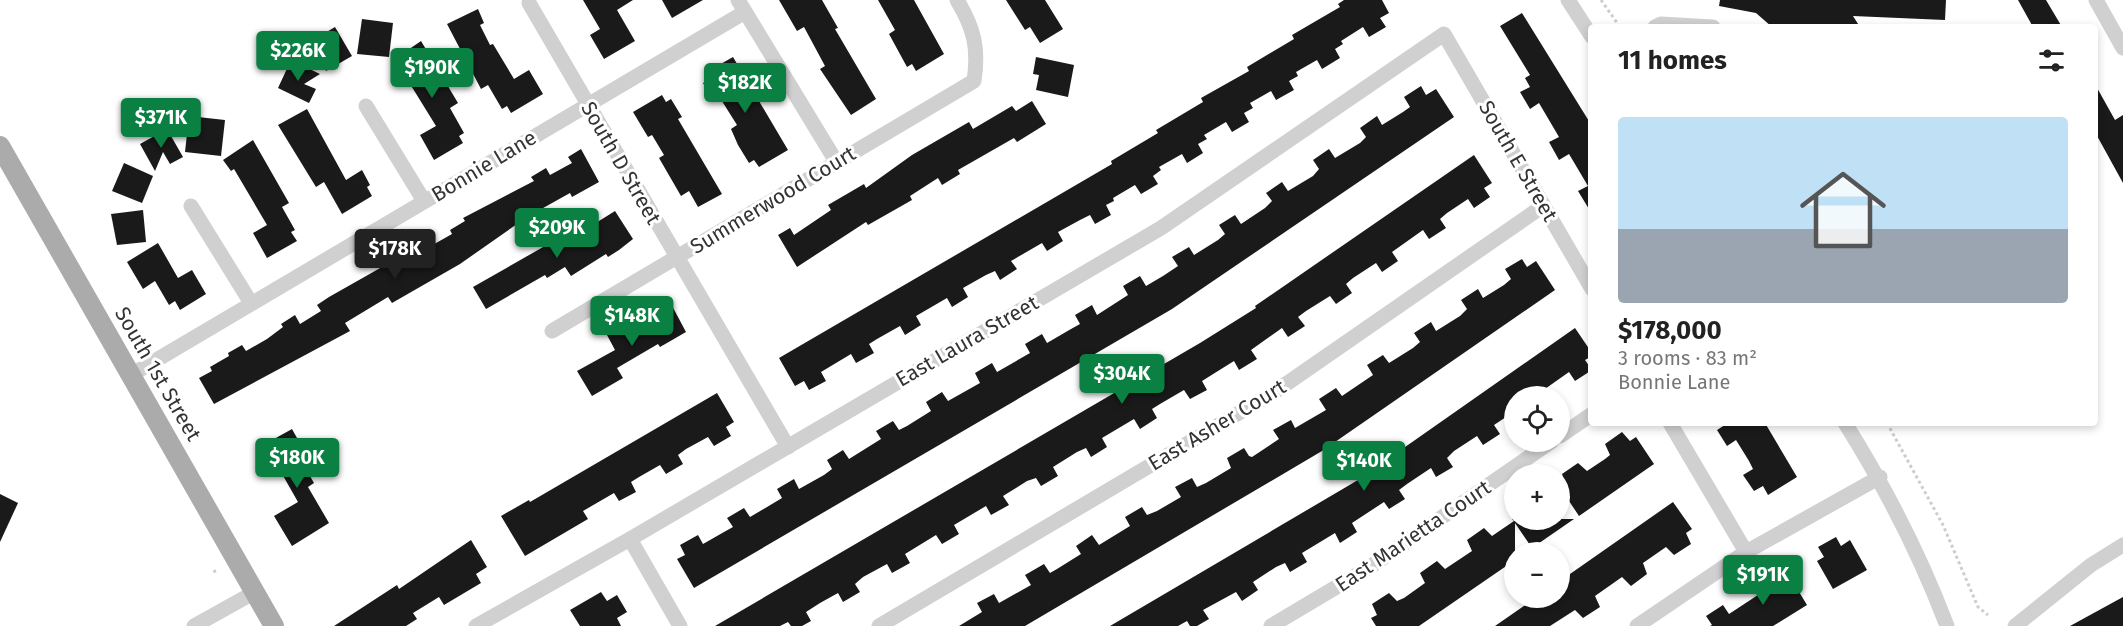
<!DOCTYPE html>
<html lang="en">
<head>
<meta charset="utf-8">
<style>
	body { margin:0; font-family:"Fira Sans",sans-serif; background:#f2f2f2; color:#222; height:100vh; display:flex; flex-direction:column; font-size:22px; white-space:nowrap }
	* { box-sizing:border-box; margin:0 }
	p { font-size:20px; color:#767676 }
	.icon { flex:none; width:33px; height:33px; fill:none; stroke:currentColor; stroke-width:2; stroke-linecap:round; stroke-linejoin:round }
	.map { position:relative; flex:1; overflow:hidden }
	.sheet { position:absolute; left:1588px; top:24px; width:510px; height:402px; display:flex; flex-direction:column; background:#fff; border-radius:6px; box-shadow:0 3px 9px #0003 }
	.sheet>* { flex:none }
	.buttons { position:absolute; left:1504px; top:386px; display:grid; gap:12px }
	.buttons a { display:grid; place-items:center; width:66px; height:66px; border-radius:50%; background:#fff; box-shadow:0 3px 9px #0003; font-size:30px }
	.price { position:absolute; translate:-50% -51px; padding:0 14px; border-radius:6px; background:#0b8043; color:#fff; font-size:20px; line-height:39px; filter:drop-shadow(0 2px 3px #0008) }
	.price::after { content:''; position:absolute; left:50%; top:36px; width:18px; height:14px; margin-left:-9px; background:inherit; clip-path:polygon(0 0,100% 0,50% 100%) }
	.price.active { background:#222; color:#fff }
	ul { padding:0; list-style:none }
	li { display:grid; align-content:center; gap:12px; height:318px; padding:0 30px }
	li+li { border-top:2px solid #e0e0e0 }
	li span { display:grid; place-items:center; height:186px; border-radius:6px; color:#555 }
	li>.icon { margin-inline-start:auto }
	span .icon { width:108px; height:108px; fill:#fffc; stroke-width:1 }
	li b { font-size:26px }
	h2 { display:flex; justify-content:space-between; align-items:center; height:72px; padding:0 30px; font-size:26px }
	.map>svg:first-child { display:block }
</style>
</head>
<body>
<div class="map">
<svg width="2123" height="626" viewBox="0 0 2123 626">
	<rect width="100%" height="100%" fill="#fff"/>
	<g fill="#1a1a1a">
		<polygon points="583,0 633,0 617,10 635,41 604,59 590,35 600,29"/>
		<polygon points="662,0 703,0 672,18"/>
		<polygon points="779,0 822,0 838,28 835,29 876,99 851,115 820,69 825,66 804,27 797,31"/>
		<polygon points="878,0 914,0 944,54 916,71 912,64 907,67 889,34 895,30"/>
		<polygon points="1006,0 1045,0 1063,29 1040,43 1030,27 1025,30"/>
		<polygon points="1344,0 1382,0 1389,13 1380,18 1386,27 1369,37 1363,27 1341,41 1343,44 1335,49 1340,58 1322,69 1317,60 1296,72 1298,76 1289,81 1294,90 1276,100 1271,91 1250,103 1253,108 1244,113 1249,122 1232,132 1226,122 1204,135 1207,139 1198,144 1203,153 1187,163 1182,154 1159,167 1161,170 1153,176 1158,184 1141,194 1135,185 1113,198 1114,201 1106,205 1111,215 1095,224 1090,215 1080,220 1058,232 1063,241 1047,251 1042,243 1011,261 1017,269 1000,280 995,271 986,275 963,288 968,297 952,307 947,298 916,316 921,325 905,335 900,326 877,339 869,344 874,353 856,363 851,354 821,372 826,381 809,390 804,381 795,386 779,358 1112,164 1111,161 1158,133 1156,130 1203,102 1201,98 1249,71 1247,67 1294,39 1292,35 1340,7 1338,4"/>
		<polygon points="1720,0 1946,0 1945,20 1853,16 1860,27 1772,27 1756,13 1719,6"/>
		<polygon points="2018,0 2046,0 2062,27 2033,27"/>
		<polygon points="478,9 484,23 480,25 490,45 493,44 514,79 529,70 543,94 511,113 507,106 502,109 488,85 481,89 447,24"/>
		<polygon points="1522,13 1592,126 1592,214 1578,191 1588,186 1569,154 1559,160 1549,142 1559,137 1539,103 1530,109 1520,92 1530,87 1525,78 1530,75 1500,26"/>
		<polygon points="362,19 393,23 389,57 357,54"/>
		<polygon points="335,27 352,56 326,71 310,42"/>
		<polygon points="421,41 458,103 450,108 464,133 459,136 463,143 434,160 420,135 436,126 402,71 400,73 392,61"/>
		<polygon points="733,57 788,150 759,167 754,160 749,163 738,145 731,129 737,125 720,98 714,101 703,83 709,80 705,73"/>
		<polygon points="1036,57 1074,65 1068,97 1036,90 1039,75 1033,74"/>
		<polygon points="291,60 320,74 304,84 316,89 309,103 278,88"/>
		<polygon points="1421,86 1426,95 1436,89 1454,117 1172,309 694,588 677,559 685,555 680,545 698,535 703,544 724,532 733,527 727,518 744,508 750,517 782,498 777,489 794,479 799,489 824,475 832,469 827,460 843,450 849,459 881,439 876,431 893,421 899,430 907,426 931,411 926,402 942,392 948,401 980,383 975,373 992,363 997,372 1030,353 1025,344 1042,334 1047,343 1071,329 1080,324 1075,315 1092,305 1097,315 1128,295 1123,286 1140,276 1146,286 1163,276 1178,266 1172,257 1189,247 1194,255 1218,240 1225,234 1219,225 1235,215 1241,224 1265,208 1272,201 1266,193 1282,182 1288,191 1313,176 1319,169 1313,160 1329,149 1335,158 1360,143 1366,137 1360,128 1377,116 1382,125 1403,112 1410,107 1404,97"/>
		<polygon points="2096,86 2115,120 2123,115 2123,183 2096,134"/>
		<polygon points="662,95 666,102 671,99 682,117 678,119 722,194 698,207 689,191 681,196 659,158 664,155 652,135 648,137 633,112"/>
		<polygon points="1032,101 1046,124 1017,142 1014,138 958,170 960,174 942,185 938,178 910,196 912,200 868,225 866,222 797,267 778,235 790,228 794,235 831,210 828,205 864,184 866,188 912,155 969,122 973,129 1012,106 1016,111"/>
		<polygon points="307,109 346,180 362,170 370,185 367,187 372,196 342,214 324,182 316,187 278,125"/>
		<polygon points="189,116 225,120 221,156 185,152"/>
		<polygon points="167,129 183,157 170,164 163,152 155,171 140,144"/>
		<polygon points="253,140 289,203 282,207 295,230 291,232 297,241 267,258 253,233 267,225 234,169 231,171 223,160"/>
		<polygon points="581,149 599,182 572,197 570,193 527,217 460,264 392,303 388,297 345,323 350,331 214,404 199,378 212,371 210,367 229,356 228,353 242,345 246,351 267,339 283,327 281,324 295,315 300,324 321,311 317,305 329,297 412,250 411,248 425,240 429,247 452,234 450,230 465,221 463,218 534,181 531,177 546,168 550,175 572,163 568,157"/>
		<polygon points="1474,155 1492,183 1484,188 1490,197 1474,208 1468,199 1447,213 1440,219 1446,228 1429,239 1423,230 1392,252 1398,261 1382,272 1376,263 1353,278 1346,284 1352,293 1336,304 1330,296 1306,311 1298,317 1305,326 1288,337 1282,328 1251,350 1257,359 1239,370 1234,361 1202,381 1207,390 1190,399 1184,390 1160,404 1152,409 1157,418 1140,429 1134,419 1102,438 1107,447 1091,457 1086,448 1077,452 1053,467 1058,476 1041,486 1036,478 1027,481 1003,496 1009,505 991,515 986,506 954,525 959,534 942,544 936,535 905,554 910,563 892,573 887,564 863,577 855,584 860,592 843,602 838,593 820,603 806,612 811,621 802,626 791,626 788,622 780,626 715,626 1200,343 1256,308 1255,306"/>
		<polygon points="124,163 153,176 142,203 112,191"/>
		<polygon points="143,210 146,242 117,245 111,214"/>
		<polygon points="615,211 633,239 619,250 608,257 606,254 571,276 565,267 547,278 545,275 486,309 473,287 580,226 583,231"/>
		<polygon points="158,243 178,278 192,270 206,294 180,310 175,301 169,305 155,281 143,289 127,262"/>
		<polygon points="1522,259 1527,267 1536,261 1555,290 1322,451 1025,626 959,626 982,612 977,603 994,594 999,603 1031,585 1025,575 1044,564 1050,573 1057,569 1081,554 1076,546 1092,535 1099,545 1130,526 1125,517 1142,507 1147,515 1157,511 1181,497 1175,487 1192,478 1197,487 1206,483 1231,468 1227,458 1244,448 1249,456 1252,457 1279,439 1273,430 1291,420 1295,428 1326,410 1319,399 1336,388 1342,396 1373,375 1367,365 1383,355 1389,363 1413,348 1420,342 1414,333 1431,322 1436,331 1460,316 1467,309 1461,300 1478,289 1483,298 1504,285 1511,279 1505,269"/>
		<polygon points="670,302 686,332 660,347 658,344 617,368 623,378 592,396 577,371 615,350 607,335 620,328 622,332 644,319 642,316"/>
		<polygon points="1575,328 1592,353 1592,356 1585,360 1592,370 1575,381 1569,372 1535,396 1515,396 1515,411 1494,425 1500,434 1483,445 1477,436 1454,451 1447,458 1453,467 1436,477 1431,468 1407,484 1399,490 1405,499 1389,509 1384,502 1352,523 1357,532 1340,543 1335,533 1302,553 1307,562 1290,572 1285,563 1276,567 1253,582 1258,590 1242,601 1236,592 1203,610 1209,619 1197,626 1190,626 1187,621 1178,626 1110,626 1358,480"/>
		<polygon points="717,393 734,422 726,427 731,436 714,446 708,437 686,449 678,455 683,464 666,474 660,465 639,477 631,482 636,492 619,501 614,493 583,511 588,519 525,556 501,516 529,500 530,502"/>
		<polygon points="1728,423 1765,423 1797,477 1768,495 1763,486 1754,491 1743,475 1753,469 1749,461 1736,440 1727,446 1717,430"/>
		<polygon points="292,429 316,472 310,476 314,483 308,487 329,523 292,546 274,516 298,502 265,444"/>
		<polygon points="1622,432 1630,441 1636,437 1654,464 1579,516 1561,489 1566,485 1562,474 1578,463 1587,471 1605,459 1610,455 1605,444"/>
		<polygon points="0,494 18,503 0,542"/>
		<polygon points="1673,502 1692,529 1686,533 1691,544 1674,555 1666,547 1643,563 1647,574 1631,586 1622,577 1595,596 1600,607 1583,618 1575,610 1550,626 1495,626 1537,597 1560,597 1560,581"/>
		<polygon points="1512,519 1574,519 1532,548 1515,523 1515,560 1419,626 1376,626 1371,618 1377,615 1372,604 1389,593 1397,601 1404,598 1425,583 1420,573 1437,561 1445,569 1472,551 1467,540 1484,528 1492,536 1514,521"/>
		<polygon points="1836,537 1841,546 1850,540 1867,570 1833,589 1817,561 1824,557 1818,547"/>
		<polygon points="471,540 487,567 476,574 481,583 444,605 439,597 413,613 417,619 406,626 334,626 397,585 399,589"/>
		<polygon points="1776,572 1782,582 1790,577 1807,605 1773,626 1710,626 1712,625 1706,616 1723,605 1729,614 1764,591 1759,583"/>
		<polygon points="601,592 607,601 617,595 627,612 617,618 621,626 580,626 570,610"/>
		<polygon points="2123,597 2123,626 2070,626"/>
	</g>
	<g fill="none" stroke-linecap="round" stroke-linejoin="round">
		<g stroke="#cdcdcd" stroke-width="3" stroke-dasharray="3 3" stroke-linecap="butt">
			<polyline points="1601,0 1620,27"/>
			<polyline points="1887,423 1943,525 1978,607 1988,615"/>
			<polyline points="214,570 216,574"/>
		</g>
		<g stroke="#d0d0d0" stroke-width="15">
			<polyline points="738,0 837,163"/>
			<polyline points="1568,0 1592,37"/>
			<polyline points="2096,0 2123,48"/>
			<polyline points="529,3 788,447"/>
			<polyline points="1655,27 1661,24 1713,27"/>
			<polyline points="366,106 424,201"/>
			<polyline points="191,206 251,303"/>
			<path d="M552,331l422,-250c5,-33 0,-53 -17,-81"/>
			<polyline points="131,375 745,12"/>
			<polyline points="1670,423 1746,552"/>
			<path d="M1845,423c42,67 74,129 102,203"/>
			<polyline points="1560,436 1592,414"/>
			<polyline points="630,539 680,626"/>
			<polyline points="194,626 255,592"/>
			<polyline points="476,626 630,539 1161,228 1444,34 1592,289"/>
			<polyline points="879,626 1276,391 1543,206"/>
			<polyline points="1271,626 1370,567 1552,441"/>
			<polyline points="1637,626 1746,552 1880,477"/>
			<polyline points="2015,626 2091,565 2123,545"/>
		</g>
		<polyline stroke="#ababab" stroke-width="20" points="0,146 274,626"/>
	</g>
	<g text-anchor="middle" stroke-width="6" stroke-linejoin="round" paint-order="stroke">
		<g font-size="21" fill="#333" stroke="#fff">
			<text transform="translate(1518 161) rotate(60)" y="7">South E Street</text>
			<text transform="translate(621 163) rotate(60)" y="7">South D Street</text>
			<text transform="translate(484 166) rotate(-31)" y="7">Bonnie Lane</text>
			<text transform="translate(773 200) rotate(-31)" y="7">Summerwood Court</text>
			<text transform="translate(967 341) rotate(-30)" y="7">East Laura Street</text>
			<text transform="translate(158 374) rotate(60)" y="7">South 1st Street</text>
			<text transform="translate(1217 425) rotate(-31)" y="7">East Asher Court</text>
			<text transform="translate(1413 536) rotate(-34)" y="7">East Marietta Court</text>
		</g>
	</g>
</svg>
<div class="buttons">
<a><svg class="icon" aria-label="locate" viewBox="0 0 24 24"><circle cx="12" cy="12" r="6"/><path d="M12 2v4M12 18v4M2 12h4M18 12h4"/></svg></a>
<a>+</a>
<a>−</a>
</div>
<b class="price" style="left:298px;top:82px">$226K</b>
<b class="price" style="left:432px;top:99px">$190K</b>
<b class="price" style="left:745px;top:114px">$182K</b>
<b class="price" style="left:161px;top:149px">$371K</b>
<b class="price" style="left:557px;top:259px">$209K</b>
<b class="price active" style="left:395px;top:280px">$178K</b>
<b class="price" style="left:632px;top:347px">$148K</b>
<b class="price" style="left:1122px;top:405px">$304K</b>
<b class="price" style="left:297px;top:489px">$180K</b>
<b class="price" style="left:1364px;top:492px">$140K</b>
<b class="price" style="left:1763px;top:606px">$191K</b>
<section class="sheet">
<h2>11 homes<svg class="icon" aria-label="filters" viewBox="0 0 24 24"><path d="M4 7h16M4 17h16"/><circle cx="9" cy="7" r="2"/><circle cx="15" cy="17" r="2"/></svg></h2>
<ul>
<li><span style="background:linear-gradient(#bfe0f5 60%,#9aa5b1 0)"><svg class="icon" aria-label="home" viewBox="0 0 24 24"><path d="M3 11l9-7 9 7M6 9v11h12V9"/></svg></span><div><b>$178,000</b><p>3 rooms · 83 m²</p><p>Bonnie Lane</p></div></li>
</ul>
</section>
</div>
</body>
</html>
